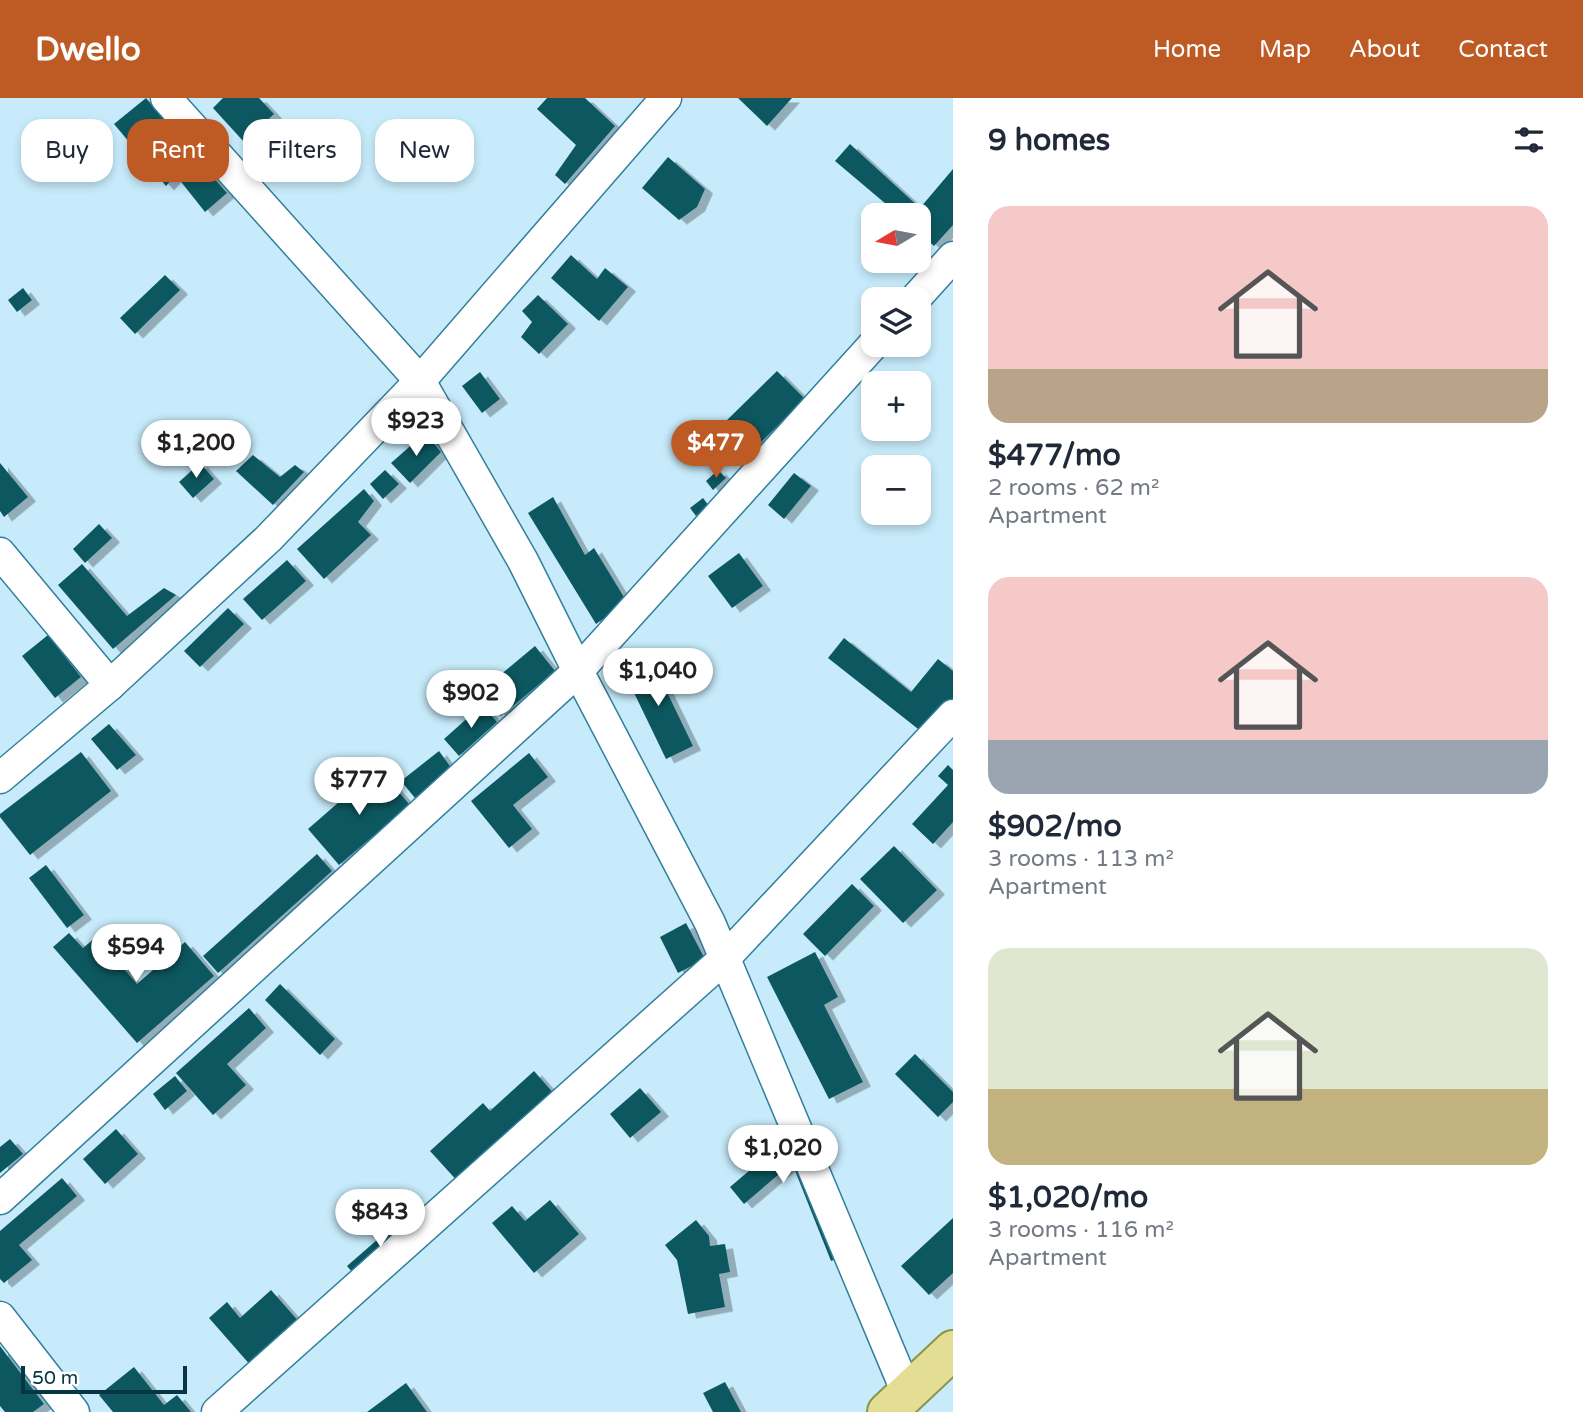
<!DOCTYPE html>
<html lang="en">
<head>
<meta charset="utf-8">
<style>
	body { margin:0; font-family:"Varela Round",sans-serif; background:#f2f2f3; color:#1f2937; height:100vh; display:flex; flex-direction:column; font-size:26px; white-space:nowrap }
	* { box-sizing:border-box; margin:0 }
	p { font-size:23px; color:#747a83 }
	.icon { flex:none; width:38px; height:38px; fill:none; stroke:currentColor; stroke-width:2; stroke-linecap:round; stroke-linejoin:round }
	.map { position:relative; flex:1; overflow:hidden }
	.details { display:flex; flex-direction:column; background:#fff; width:630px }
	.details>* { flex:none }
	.top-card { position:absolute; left:21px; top:21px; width:665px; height:63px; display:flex; gap:14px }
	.needle { width:46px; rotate:260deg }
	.tools { position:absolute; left:861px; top:105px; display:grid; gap:14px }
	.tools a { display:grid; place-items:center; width:70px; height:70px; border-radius:14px; background:#fff; box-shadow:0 4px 10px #0003; font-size:35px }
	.scale { position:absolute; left:21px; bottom:18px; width:166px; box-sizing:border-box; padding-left:7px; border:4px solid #063544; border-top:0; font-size:19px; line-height:24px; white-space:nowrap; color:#063544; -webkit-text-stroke:5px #fff; paint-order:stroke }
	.price { position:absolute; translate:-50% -60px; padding:0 16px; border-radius:24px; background:#fff; color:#222; font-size:23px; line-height:46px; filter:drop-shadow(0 2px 4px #0008) }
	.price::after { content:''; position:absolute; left:50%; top:42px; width:21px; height:16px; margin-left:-10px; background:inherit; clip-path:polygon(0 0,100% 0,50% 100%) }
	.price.current { background:#be5a23; color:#fff }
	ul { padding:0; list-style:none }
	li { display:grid; align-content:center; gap:14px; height:371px; padding:0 35px }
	li span { display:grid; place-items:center; height:217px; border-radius:21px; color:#555 }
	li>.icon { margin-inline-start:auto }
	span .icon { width:126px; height:126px; fill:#fffc; stroke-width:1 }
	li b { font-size:30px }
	h2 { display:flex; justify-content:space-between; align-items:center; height:84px; padding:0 35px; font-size:30px }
	.pill { padding:0 24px; border-radius:21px; background:#fff; box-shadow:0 4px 10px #0003; font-size:24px; line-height:63px }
	.pill.current { background:#be5a23; color:#fff }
	header { display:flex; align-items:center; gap:42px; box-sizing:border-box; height:98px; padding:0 35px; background:#be5a23; color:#fff }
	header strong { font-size:33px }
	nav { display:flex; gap:38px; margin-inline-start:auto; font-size:24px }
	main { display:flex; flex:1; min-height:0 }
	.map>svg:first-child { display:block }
</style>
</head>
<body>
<header>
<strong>Dwello</strong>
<nav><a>Home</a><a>Map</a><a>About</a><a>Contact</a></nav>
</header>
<main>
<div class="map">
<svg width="953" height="1314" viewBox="0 0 953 1314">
	<defs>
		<filter id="shadow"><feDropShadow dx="8" dy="4.5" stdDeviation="0" flood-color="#0004"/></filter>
	</defs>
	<rect width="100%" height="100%" fill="#c7ebfb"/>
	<g fill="#0c5961" filter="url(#shadow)">
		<polygon points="146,0 195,56 166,88 114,26"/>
		<polygon points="223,0 259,0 274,16 244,44 213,10"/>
		<polygon points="547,0 585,0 615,28 565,86 555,77 576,47 537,11"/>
		<polygon points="738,0 792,0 767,28"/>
		<polygon points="850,46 920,110 953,71 953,127 934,148 919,134 919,117 899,117 835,63"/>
		<polygon points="668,59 705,91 697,109 679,122 642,90"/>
		<polygon points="197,61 227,95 205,114 178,80"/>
		<polygon points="571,157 597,181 605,170 628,189 599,223 551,180"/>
		<polygon points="165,177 180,192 135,236 120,220"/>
		<polygon points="23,190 32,202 17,214 8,202"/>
		<polygon points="538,197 568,226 539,256 521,239 532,224 522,213"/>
		<polygon points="777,273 805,301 750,355 722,327"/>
		<polygon points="480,274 500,301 482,315 462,288"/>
		<polygon points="425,335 441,354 410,385 391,365"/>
		<polygon points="253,357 280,379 295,367 304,374 273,407 236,373"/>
		<polygon points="0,365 28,399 4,419 0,413"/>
		<polygon points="200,365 214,381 193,400 179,384"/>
		<polygon points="385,372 399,386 383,401 370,386"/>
		<polygon points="718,372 726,380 713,392 706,383"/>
		<polygon points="794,375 811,388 784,421 768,407"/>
		<polygon points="364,391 374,403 358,424 371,437 324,481 297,451"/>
		<polygon points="553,399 585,457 594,450 627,504 596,526 528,415"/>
		<polygon points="703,400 709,408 696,418 690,410"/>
		<polygon points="99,426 112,440 85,465 73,451"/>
		<polygon points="739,455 763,488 732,510 708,478"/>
		<polygon points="287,462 306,483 262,522 243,501"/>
		<polygon points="82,466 127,518 164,490 176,497 113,551 58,487"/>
		<polygon points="228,510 244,526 200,569 184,553"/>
		<polygon points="48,537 81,579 55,600 22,558"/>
		<polygon points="844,540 911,594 938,561 953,573 953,605 927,638 828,560"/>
		<polygon points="535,548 555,573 501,618 481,593"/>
		<polygon points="650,559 693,648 666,661 623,572"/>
		<polygon points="482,607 497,624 459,658 444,641"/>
		<polygon points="109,626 136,657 117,672 91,641"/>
		<polygon points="439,653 452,671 415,700 401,683"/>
		<polygon points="81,654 111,693 30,757 0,719 0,716"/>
		<polygon points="529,655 548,679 513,707 532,731 509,750 471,703"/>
		<polygon points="948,667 953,672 953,724 933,746 912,726 948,687 938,678"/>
		<polygon points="378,670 410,707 339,767 308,731"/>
		<polygon points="894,748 937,792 903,825 860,781"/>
		<polygon points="317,756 332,773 218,875 203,858"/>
		<polygon points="46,767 84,817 67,830 29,780"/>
		<polygon points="852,786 874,808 825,858 803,836"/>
		<polygon points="686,825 705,861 678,875 660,839"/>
		<polygon points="69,835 83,850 96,839 137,886 185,844 214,878 137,945 53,849"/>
		<polygon points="815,854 838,899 824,907 863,984 829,1001 767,879"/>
		<polygon points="280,886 335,941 320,957 265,902"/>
		<polygon points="249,910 266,930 227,966 246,987 213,1017 176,975"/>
		<polygon points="915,956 953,994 953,1004 938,1019 895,976"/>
		<polygon points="534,973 556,998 460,1086 430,1053 483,1005 490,1013"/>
		<polygon points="175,978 187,993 165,1012 153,996"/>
		<polygon points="640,990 661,1014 630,1040 610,1016"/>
		<polygon points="116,1031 138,1056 105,1086 83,1061"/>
		<polygon points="790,1038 839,1160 831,1163 792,1065 744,1106 730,1089"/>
		<polygon points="10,1041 23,1056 0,1075 0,1049"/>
		<polygon points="62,1080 77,1098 19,1147 32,1162 4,1185 0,1181 0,1133"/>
		<polygon points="550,1102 579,1136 534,1175 492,1125 512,1108 525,1123"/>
		<polygon points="953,1120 953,1175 929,1197 901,1168"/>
		<polygon points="401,1121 413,1134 359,1182 347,1168"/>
		<polygon points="696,1122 709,1138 710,1148 725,1146 730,1174 719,1176 725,1209 688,1216 677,1162 665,1147"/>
		<polygon points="271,1192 301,1226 252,1269 209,1220 227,1204 240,1220"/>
		<polygon points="0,1248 44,1306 33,1314 5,1314 0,1308"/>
		<polygon points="134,1269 164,1307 177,1297 191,1314 113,1314 99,1297"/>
		<polygon points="725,1284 741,1314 713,1314 703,1295"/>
		<polygon points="406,1285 427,1314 367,1314"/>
	</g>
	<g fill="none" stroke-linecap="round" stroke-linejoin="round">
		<defs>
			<g id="minor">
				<polyline points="166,0 420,283 523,463 578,573 710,825 907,1295"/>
				<polyline points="915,201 953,159"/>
				<polyline points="0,455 110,587"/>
				<polyline points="0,680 110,587 268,441 420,283 666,0"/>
				<polyline points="0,1101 578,573 873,247"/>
				<polyline points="0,1219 74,1314"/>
				<polyline points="217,1314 725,860 953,617"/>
			</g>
			<polyline id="major" points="887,1314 953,1252"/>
		</defs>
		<use href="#minor" stroke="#327f9c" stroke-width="33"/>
		<use href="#major" stroke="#899549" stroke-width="42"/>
		<use href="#minor" stroke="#fff" stroke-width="30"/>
		<use href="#major" stroke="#e3de93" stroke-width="38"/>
	</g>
</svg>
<div class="tools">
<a><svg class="needle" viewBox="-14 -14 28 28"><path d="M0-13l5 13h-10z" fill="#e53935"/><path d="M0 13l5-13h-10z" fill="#747a83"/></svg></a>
<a><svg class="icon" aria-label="layers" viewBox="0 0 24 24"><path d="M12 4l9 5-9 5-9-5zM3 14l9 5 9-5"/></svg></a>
<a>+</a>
<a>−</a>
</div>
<div class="scale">50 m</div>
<b class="price" style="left:416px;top:360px">$923</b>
<b class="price" style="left:196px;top:382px">$1,200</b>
<b class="price current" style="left:716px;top:382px">$477</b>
<b class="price" style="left:658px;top:610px">$1,040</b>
<b class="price" style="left:471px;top:632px">$902</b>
<b class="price" style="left:359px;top:719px">$777</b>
<b class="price" style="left:136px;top:886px">$594</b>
<b class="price" style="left:783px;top:1087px">$1,020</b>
<b class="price" style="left:380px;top:1151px">$843</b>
<div class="top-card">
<a class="pill">Buy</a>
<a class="pill current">Rent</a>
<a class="pill">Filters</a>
<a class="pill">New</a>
</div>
</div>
<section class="details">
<h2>9 homes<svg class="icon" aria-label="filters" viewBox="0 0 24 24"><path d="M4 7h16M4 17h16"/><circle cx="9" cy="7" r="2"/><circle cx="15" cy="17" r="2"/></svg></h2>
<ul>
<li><span style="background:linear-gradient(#f6c9c9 75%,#b9a48a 0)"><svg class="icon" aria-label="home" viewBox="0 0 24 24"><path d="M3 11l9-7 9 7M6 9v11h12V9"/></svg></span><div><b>$477/mo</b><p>2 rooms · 62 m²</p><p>Apartment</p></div></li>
<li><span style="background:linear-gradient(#f6c9c9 75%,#9aa5b1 0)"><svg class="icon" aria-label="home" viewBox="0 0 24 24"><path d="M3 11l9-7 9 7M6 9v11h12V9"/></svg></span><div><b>$902/mo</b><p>3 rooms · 113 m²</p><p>Apartment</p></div></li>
<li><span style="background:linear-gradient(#dfe7d0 65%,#c2b280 0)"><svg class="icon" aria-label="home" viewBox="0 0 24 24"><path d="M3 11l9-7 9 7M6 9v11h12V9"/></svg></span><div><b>$1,020/mo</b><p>3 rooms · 116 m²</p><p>Apartment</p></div></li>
</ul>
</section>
</main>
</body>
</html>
